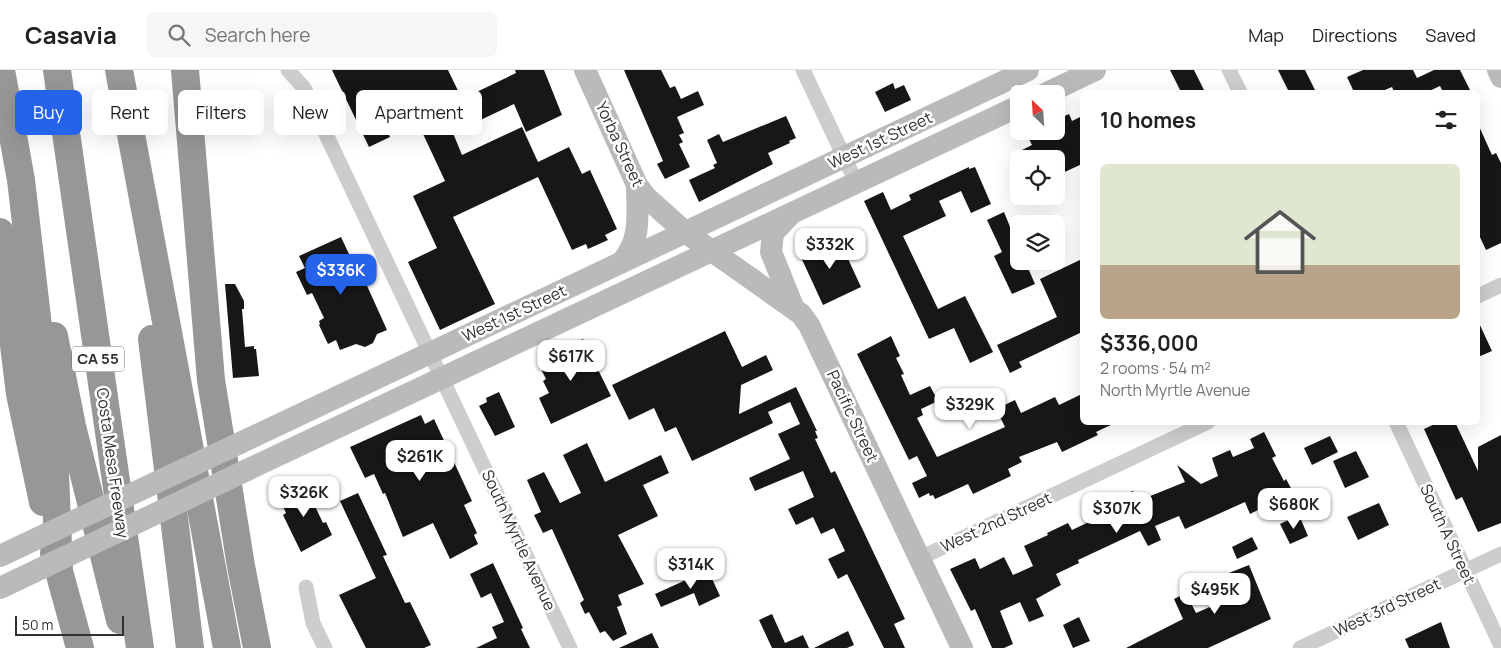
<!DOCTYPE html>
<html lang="en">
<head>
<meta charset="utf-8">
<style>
	body { margin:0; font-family:Manrope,sans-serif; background:#f6f6f6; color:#202124; height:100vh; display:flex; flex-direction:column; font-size:19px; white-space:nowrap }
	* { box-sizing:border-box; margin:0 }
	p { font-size:16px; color:#757577 }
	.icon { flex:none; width:28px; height:28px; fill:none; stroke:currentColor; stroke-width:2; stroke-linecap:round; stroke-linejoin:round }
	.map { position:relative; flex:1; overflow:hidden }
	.side { position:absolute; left:1080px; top:20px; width:400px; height:335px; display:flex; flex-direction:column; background:#fff; border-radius:8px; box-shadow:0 5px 20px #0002 }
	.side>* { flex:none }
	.hud { position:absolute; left:15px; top:20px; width:475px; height:45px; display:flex; gap:10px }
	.needle { width:32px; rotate:335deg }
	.fabs { position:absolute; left:1010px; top:15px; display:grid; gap:10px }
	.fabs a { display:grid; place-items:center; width:55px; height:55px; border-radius:8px; background:#fff; box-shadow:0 5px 20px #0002; font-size:25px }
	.scale { position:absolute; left:15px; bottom:12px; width:109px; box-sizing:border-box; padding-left:5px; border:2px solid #303030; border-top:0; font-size:14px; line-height:18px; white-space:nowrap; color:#303030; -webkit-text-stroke:4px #fff; paint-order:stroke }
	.price { position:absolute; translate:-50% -42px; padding:0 11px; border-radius:10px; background:#fff; color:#222; font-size:16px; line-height:32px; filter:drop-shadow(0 1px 2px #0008) }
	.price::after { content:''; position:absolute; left:50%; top:30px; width:15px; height:11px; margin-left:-8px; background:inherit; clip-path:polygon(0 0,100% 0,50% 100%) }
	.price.selected { background:#2563eb; color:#fff }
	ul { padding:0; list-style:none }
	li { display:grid; align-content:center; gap:10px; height:265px; padding:0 20px }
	li span { display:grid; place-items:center; height:155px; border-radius:8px; color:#555 }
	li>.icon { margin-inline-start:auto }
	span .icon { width:90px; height:90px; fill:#fffc; stroke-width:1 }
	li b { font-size:21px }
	h2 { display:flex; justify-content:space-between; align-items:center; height:60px; padding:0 20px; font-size:21px }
	.pill { padding:0 18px; border-radius:8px; background:#fff; box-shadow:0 5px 20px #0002; font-size:18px; line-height:45px }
	.pill.selected { background:#2563eb; color:#fff }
	header { display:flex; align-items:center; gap:30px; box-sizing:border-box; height:70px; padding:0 25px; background:#fff; border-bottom:1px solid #e0e0e0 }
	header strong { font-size:24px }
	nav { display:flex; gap:28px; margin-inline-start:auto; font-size:18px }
	.search { width:350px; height:45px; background:#f6f6f6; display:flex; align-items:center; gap:12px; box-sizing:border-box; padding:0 18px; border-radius:8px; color:#757577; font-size:19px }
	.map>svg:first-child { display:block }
</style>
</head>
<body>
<header>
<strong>Casavia</strong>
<div class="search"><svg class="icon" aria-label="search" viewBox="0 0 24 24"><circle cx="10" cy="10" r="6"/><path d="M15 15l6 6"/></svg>Search here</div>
<nav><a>Map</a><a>Directions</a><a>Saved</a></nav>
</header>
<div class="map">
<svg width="1501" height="578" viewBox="0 0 1501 578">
	<rect width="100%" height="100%" fill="#fff"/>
	<g fill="#171717">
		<polygon points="332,0 448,0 462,29 516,3 515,0 544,0 562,45 526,62 514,34 453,63 462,85 522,57 538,92 569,77 582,104 590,100 617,159 605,165 608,170 588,179 586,174 572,180 538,107 453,147 495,234 440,260 408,192 437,178 413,126 445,111 417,51 389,64 390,67 369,77"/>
		<polygon points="624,0 661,0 670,18 675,16 681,29 698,21 704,35 677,47 684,63 679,65 683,72 679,74 690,97 665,109 657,94 663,91"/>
		<polygon points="1170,0 1194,0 1205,22 1181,22"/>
		<polygon points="1278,0 1305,0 1316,22 1289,22"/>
		<polygon points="1363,0 1413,0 1417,8 1434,0 1460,0 1471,22 1443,22 1440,16 1427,22 1394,22 1392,17 1380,22 1354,22 1347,7"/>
		<polygon points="893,13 895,19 904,15 911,30 885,42 875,22"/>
		<polygon points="1069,44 1072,51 1082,46 1082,94 1056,106 1056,89 1024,89 1020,81 1032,75 1025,61 1056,61 1056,50"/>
		<polygon points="786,46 796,68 789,71 790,73 768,83 773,94 699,132 689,110 715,98 713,95 717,93 707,70 719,64 723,72"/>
		<polygon points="1478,54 1492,85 1496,83 1501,93 1501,173 1486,180 1478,163"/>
		<polygon points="969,97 969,99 975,97 991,134 971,143 961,121 939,131 946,146 903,166 938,239 965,226 993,282 970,293 954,258 929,269 864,131 883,122 891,140 911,130 909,125"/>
		<polygon points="1004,142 1019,179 1019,191 1025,191 1035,214 1012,224 994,186 1002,182 987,150"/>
		<polygon points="837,165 861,217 823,235 799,183"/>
		<polygon points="341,167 356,199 359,198 387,260 377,264 373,273 365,277 356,274 340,280 336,270 328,274 319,255 320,254 319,251 324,248 312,223 307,225 296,202 305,198 299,186"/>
		<polygon points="1082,189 1082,262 1019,292 1022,297 1010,303 997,275 1057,247 1040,209"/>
		<polygon points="225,214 235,214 244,231 244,239 242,239 245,277 254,276 254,279 256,279 259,306 233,308"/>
		<polygon points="1478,251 1492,281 1478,287"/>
		<polygon points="725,261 742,297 766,285 773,300 741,315 739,344 796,317 817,361 815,361 818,368 815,369 831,403 835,401 905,549 894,554 905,578 884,578 847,504 838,509 828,489 845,481 834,458 821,464 813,447 796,455 788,439 814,427 803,401 755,421 749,408 790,389 778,364 800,354 790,332 768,342 773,353 692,391 676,357 665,362 654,338 629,350 612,315"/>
		<polygon points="891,266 900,286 896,288 904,304 901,305 910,325 930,316 938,331 921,339 923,345 917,348 937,387 1005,357 996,339 1015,330 1021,343 1055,327 1059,335 1082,324 1082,352 1117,352 1096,362 1098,365 1062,382 1057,372 1019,387 1022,392 1008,399 1011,406 973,424 968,414 935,429 933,425 930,426 929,423 919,428 912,413 927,406 917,386 909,390 857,284"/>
		<polygon points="583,269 611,326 551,354 539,328 549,323 543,311 546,309 537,291"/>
		<polygon points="499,322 515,357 495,366 479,336 487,332 486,328"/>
		<polygon points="421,345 425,354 434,349 472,431 464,435 477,463 474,465 478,474 450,489 433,453 403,467 385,423 383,424 374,404 365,408 350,377"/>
		<polygon points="1439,352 1455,352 1478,401 1478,377 1501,365 1501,453 1478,462 1462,427 1456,430 1424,359"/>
		<polygon points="1264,362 1276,386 1272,388 1284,411 1286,409 1292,420 1261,435 1262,438 1250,444 1245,432 1185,459 1179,446 1155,456 1161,470 1148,476 1140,461 1078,490 1079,493 1056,504 1061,515 1036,529 1044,546 1029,552 1020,532 1000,541 1013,574 1004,578 992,578 975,539 971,541 950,499 975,488 980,499 1004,487 1013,505 1033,496 1024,476 1048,465 1047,463 1068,453 1072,460 1114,440 1112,435 1122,429 1121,426 1133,421 1138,431 1185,412 1177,395 1201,414 1218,406 1212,388 1230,380 1233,387 1254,378 1250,369"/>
		<polygon points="1330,366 1338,382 1312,395 1304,378"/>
		<polygon points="587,373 605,412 661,385 669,403 643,415 658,446 618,465 644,514 618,525 622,535 617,537 627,564 613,571 605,561 600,563 589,542 585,544 580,533 584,530 552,459 543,463 534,445 541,442 527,410 544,402 560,433 581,423 563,385"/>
		<polygon points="1356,381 1369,407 1345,418 1333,391"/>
		<polygon points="305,415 323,453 326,452 332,465 301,482 283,445 286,443 278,425"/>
		<polygon points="358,423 387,485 383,486 405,533 410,532 431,575 424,578 366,578 339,525 376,508 340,431"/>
		<polygon points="1379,433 1389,455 1358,470 1347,447"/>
		<polygon points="1299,445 1308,466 1290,474 1280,454"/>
		<polygon points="1252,467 1258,479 1237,489 1232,477"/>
		<polygon points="493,493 523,558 521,559 530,578 476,578 497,568 492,557 504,552 491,523 481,528 470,504"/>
		<polygon points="1249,495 1271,549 1208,578 1126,578 1183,549 1174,529 1186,523 1196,543 1219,533 1209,511"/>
		<polygon points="708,500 720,526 699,536 694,523 661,537 655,524"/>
		<polygon points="772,544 785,573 803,565 809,578 772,578 759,550"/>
		<polygon points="1079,547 1090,571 1073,578 1063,555"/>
		<polygon points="1441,552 1450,578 1409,578 1405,569"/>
		<polygon points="848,561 854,575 847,578 814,578"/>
		<polygon points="652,563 659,578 619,578"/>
	</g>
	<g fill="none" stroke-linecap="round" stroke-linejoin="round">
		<g stroke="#cdcdcd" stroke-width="15">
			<polyline points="288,0 304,18 570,578"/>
			<polyline points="803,0 856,112"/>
			<polyline points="1229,0 1240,22"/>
			<polyline points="1478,226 1501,215"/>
			<polyline points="1396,352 1501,576"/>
			<polyline points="920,488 1208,352"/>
			<polyline points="306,517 313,553 325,578"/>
			<polyline points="1300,578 1501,484"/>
		</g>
		<g stroke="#bababa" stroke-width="22">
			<polyline points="585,0 637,115 646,127 685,162 801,244 809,255 962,578"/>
			<polyline points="1498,0 1501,7"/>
			<polyline points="1045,24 1095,0"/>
			<polyline points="790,145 773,163 771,182 794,239"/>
			<path d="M622,192c20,-24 15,-48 15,-77"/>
			<polyline points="240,373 1028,0"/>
			<polyline points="247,400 1019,36"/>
			<polyline points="0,486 38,468"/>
			<polyline points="0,518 42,498"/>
		</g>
		<g stroke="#979797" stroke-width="28">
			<polyline points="1,0 21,110 55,402 59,501"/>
			<polyline points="57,0 140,578"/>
			<polyline points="119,0 227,578"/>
			<polyline points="185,0 211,310 241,496 257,578"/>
			<polyline points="0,162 20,324 43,432"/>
			<polyline points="54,266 72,356 120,550"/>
			<polyline points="152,269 190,578"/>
			<polyline points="54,483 80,578"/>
		</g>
		<g stroke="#bababa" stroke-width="22">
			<polyline points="38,468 240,373"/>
			<polyline points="42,498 247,400"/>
		</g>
	</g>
	<g text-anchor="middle" stroke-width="5" stroke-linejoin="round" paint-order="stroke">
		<rect fill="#fff" stroke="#6e6e6e" stroke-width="1" x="72" y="276.5" width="52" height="25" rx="4"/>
		<g font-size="15" font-weight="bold" fill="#303030">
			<text x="98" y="294">CA 55</text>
		</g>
		<g font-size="16" fill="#303030" stroke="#fff">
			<text transform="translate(880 70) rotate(-25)" y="6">West 1st Street</text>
			<text transform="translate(620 74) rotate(65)" y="6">Yorba Street</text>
			<text transform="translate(514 243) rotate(-25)" y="6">West 1st Street</text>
			<text transform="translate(853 346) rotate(65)" y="6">Pacific Street</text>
			<text transform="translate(113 393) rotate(82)" y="6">Costa Mesa Freeway</text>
			<text transform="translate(996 452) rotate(-25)" y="6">West 2nd Street</text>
			<text transform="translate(1448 464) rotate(65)" y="6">South A Street</text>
			<text transform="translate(519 470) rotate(65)" y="6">South Myrtle Avenue</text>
			<text transform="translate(1387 537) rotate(-25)" y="6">West 3rd Street</text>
		</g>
	</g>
</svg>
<div class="fabs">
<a><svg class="needle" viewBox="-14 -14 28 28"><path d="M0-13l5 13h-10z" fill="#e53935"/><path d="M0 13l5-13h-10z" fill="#757577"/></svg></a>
<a><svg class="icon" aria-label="locate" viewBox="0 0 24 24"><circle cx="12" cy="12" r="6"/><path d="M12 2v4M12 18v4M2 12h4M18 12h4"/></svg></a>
<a><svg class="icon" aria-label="layers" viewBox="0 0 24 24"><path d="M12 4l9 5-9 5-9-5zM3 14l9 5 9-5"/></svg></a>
</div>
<div class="scale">50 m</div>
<b class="price" style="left:830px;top:200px">$332K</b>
<b class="price selected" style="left:341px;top:226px">$336K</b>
<b class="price" style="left:571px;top:312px">$617K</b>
<b class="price" style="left:970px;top:360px">$329K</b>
<b class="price" style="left:420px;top:412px">$261K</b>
<b class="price" style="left:304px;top:448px">$326K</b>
<b class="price" style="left:1294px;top:460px">$680K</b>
<b class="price" style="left:1117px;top:464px">$307K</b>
<b class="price" style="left:691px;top:520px">$314K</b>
<b class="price" style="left:1215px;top:545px">$495K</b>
<div class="hud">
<a class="pill selected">Buy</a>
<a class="pill">Rent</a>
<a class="pill">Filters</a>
<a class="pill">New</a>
<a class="pill">Apartment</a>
</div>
<section class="side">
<h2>10 homes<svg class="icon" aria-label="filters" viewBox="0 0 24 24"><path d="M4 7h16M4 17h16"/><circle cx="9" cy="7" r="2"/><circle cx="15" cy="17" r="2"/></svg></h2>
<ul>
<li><span style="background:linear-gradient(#dfe7d0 65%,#b9a48a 0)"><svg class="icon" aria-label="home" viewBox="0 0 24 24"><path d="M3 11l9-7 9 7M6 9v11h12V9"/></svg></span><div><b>$336,000</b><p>2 rooms · 54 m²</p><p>North Myrtle Avenue</p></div></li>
</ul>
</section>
</div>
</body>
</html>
